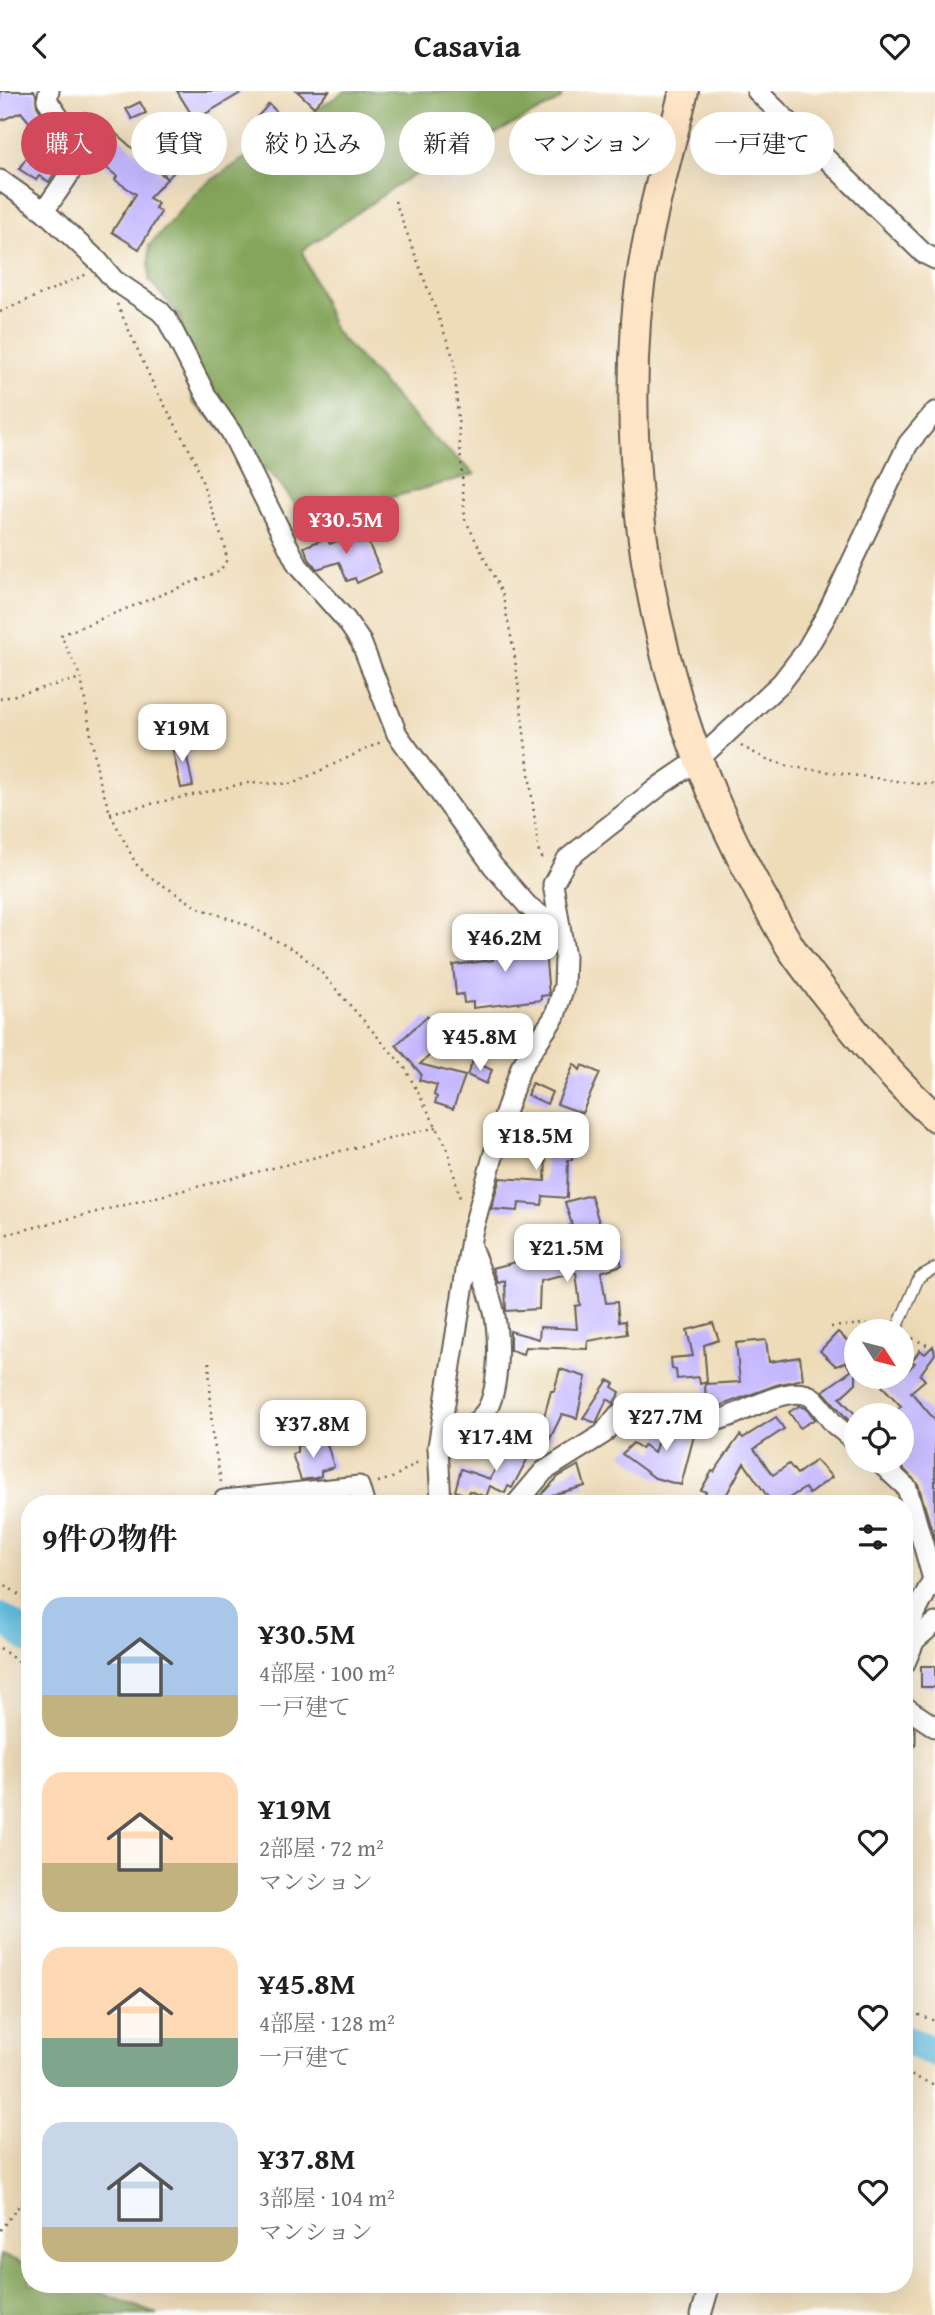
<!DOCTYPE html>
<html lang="ja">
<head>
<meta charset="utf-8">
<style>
	body { margin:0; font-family:"Gentium Book Plus","Noto Serif JP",serif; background:#f2f2f2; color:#202124; height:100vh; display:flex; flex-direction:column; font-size:26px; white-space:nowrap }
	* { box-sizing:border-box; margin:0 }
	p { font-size:23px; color:#757577 }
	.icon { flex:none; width:38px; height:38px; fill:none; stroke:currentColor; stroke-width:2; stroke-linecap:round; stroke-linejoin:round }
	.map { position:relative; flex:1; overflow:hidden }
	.sheet { position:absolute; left:21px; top:1404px; width:892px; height:798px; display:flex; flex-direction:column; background:#fff; border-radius:28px; box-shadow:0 7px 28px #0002 }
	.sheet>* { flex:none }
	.hud { position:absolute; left:21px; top:21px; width:894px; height:63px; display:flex; gap:14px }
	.needle { width:46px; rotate:126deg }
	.tools { position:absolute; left:844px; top:1228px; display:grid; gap:14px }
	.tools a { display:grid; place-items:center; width:70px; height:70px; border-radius:50%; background:#fff; box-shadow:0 7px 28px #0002; font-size:35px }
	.price { position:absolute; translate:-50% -60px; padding:0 16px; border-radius:14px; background:#fff; color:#222; font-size:23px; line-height:46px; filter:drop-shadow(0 2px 4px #0008) }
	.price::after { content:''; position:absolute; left:50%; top:42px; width:21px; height:16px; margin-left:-10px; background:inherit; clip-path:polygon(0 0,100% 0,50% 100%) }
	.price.selected { background:#d1495b; color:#fff }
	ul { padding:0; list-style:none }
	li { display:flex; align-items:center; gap:21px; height:175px; padding:0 21px }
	li span { display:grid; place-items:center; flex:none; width:196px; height:140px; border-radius:21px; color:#555 }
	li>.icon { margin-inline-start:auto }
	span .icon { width:84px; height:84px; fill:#fffc; stroke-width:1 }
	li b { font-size:30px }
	h2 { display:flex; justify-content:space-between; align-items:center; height:84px; padding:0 21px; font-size:30px }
	.chip { padding:0 24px; border-radius:32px; background:#fff; box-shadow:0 7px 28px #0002; font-size:24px; line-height:63px }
	.chip.selected { background:#d1495b; color:#fff }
	header { display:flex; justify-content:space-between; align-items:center; height:91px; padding:0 21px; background:#fff; font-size:32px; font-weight:800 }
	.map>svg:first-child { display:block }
</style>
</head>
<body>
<header><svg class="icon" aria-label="back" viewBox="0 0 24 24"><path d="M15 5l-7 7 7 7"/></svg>Casavia<svg class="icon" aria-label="heart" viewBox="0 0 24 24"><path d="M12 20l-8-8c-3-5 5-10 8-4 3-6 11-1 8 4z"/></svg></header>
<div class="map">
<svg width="935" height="2224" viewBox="0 0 935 2224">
	<rect width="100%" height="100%" fill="#fff"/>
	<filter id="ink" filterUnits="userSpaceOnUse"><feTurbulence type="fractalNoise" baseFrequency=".0143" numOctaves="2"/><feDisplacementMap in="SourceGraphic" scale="14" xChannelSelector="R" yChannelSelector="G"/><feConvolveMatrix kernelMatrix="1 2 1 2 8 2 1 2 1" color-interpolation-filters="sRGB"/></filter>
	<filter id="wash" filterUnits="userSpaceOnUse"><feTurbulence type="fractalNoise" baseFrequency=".00686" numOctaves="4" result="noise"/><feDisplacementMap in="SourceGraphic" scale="28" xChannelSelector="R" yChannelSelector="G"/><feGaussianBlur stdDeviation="1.57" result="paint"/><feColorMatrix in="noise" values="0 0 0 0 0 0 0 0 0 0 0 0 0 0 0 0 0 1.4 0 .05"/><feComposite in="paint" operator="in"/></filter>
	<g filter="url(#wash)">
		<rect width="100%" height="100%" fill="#eedcb9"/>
		<g fill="#84a55a" stroke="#50603b" stroke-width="2">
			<polygon points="345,0 563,0 560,9 405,89 302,160 335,240 431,345 475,383 308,430 276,388 193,311 180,225 149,189 149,155 200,97"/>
			<polygon points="0,2164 30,2174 30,2193 79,2193 158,2224 0,2224"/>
		</g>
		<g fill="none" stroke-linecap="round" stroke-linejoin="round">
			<g stroke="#5cb9da" stroke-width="30">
				<polyline points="0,1526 30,1548"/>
				<polyline points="905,1949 935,1961"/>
			</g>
		</g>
		<g id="blocks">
			<g fill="#c4b7ff">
				<polygon points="0,0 34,0 36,3 37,15 63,58 62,70 49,91 39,85 36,89 19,78 41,45 21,21 0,30"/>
				<polygon points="177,0 244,0 200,26 198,24 193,26"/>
				<polygon points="297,0 329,0 314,16"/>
				<polygon points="140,11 146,22 132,28 126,18"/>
				<polygon points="269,13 288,32 278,43 258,25"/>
				<polygon points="85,21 111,41 112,39 167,88 149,107 158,112 155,117 161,121 139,158 112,141 136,103 115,89 117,85 88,63 86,50 76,31"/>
				<polygon points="170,49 188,67 167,88 154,65"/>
				<polygon points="363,439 381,481 357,492 355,487 347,490 339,471 317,478 309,468 304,456 326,447 330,453"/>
				<polygon points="183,648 193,695 181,697 171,651"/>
				<polygon points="524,827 527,829 531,861 545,860 549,904 541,905 541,909 473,917 473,911 464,912 463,903 456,904 453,874 493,869 493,864 514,862 509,830"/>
				<polygon points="427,925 447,949 420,973 465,985 453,1018 435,1012 437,1006 434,1004 437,994 419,989 421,983 396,954"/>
				<polygon points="473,970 492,979 486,993 467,984"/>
				<polygon points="574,973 580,979 582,974 600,982 582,1022 557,1013"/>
				<polygon points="532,992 552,1001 547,1013 527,1004"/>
				<polygon points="513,1039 539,1041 539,1047 572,1048 572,1069 568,1069 567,1107 543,1105 542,1114 519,1112 518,1120 491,1118 500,1087 545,1090 546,1064 509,1062"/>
				<polygon points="591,1104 607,1159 617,1157 622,1174 601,1181 606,1212 617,1211 619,1231 625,1230 627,1243 588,1250 587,1258 525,1256 523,1263 510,1259 510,1240 539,1248 540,1236 577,1238 575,1215 580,1214 576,1182 540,1190 539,1218 506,1220 505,1190 498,1192 493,1177 523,1169 522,1165 529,1163 528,1157 541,1153 545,1168 576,1160 569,1135 572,1134 565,1111"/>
				<polygon points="713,1232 719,1249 704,1254 707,1291 700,1293 699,1286 677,1288 676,1279 672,1278 671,1267 693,1265 687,1239"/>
				<polygon points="838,1241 856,1258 856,1292 840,1307 856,1324 849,1330 823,1300 851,1280 846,1271 836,1275 820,1260"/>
				<polygon points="766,1249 769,1271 800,1266 803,1288 776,1294 717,1316 706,1314 705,1293 740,1291 736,1252"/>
				<polygon points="933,1255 935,1263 920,1284 925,1289 911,1301 935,1329 935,1450 918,1393 896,1370 901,1370 901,1325 890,1325 901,1315 882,1295 889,1286 901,1286 915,1272 912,1270 920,1259 925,1263"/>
				<polygon points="560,1278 586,1286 577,1327 562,1323 548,1352 542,1333 551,1300 554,1300"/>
				<polygon points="608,1289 614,1292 612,1296 620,1301 614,1312 607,1308 596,1332 583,1327"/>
				<polygon points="799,1315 806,1317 815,1328 800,1337 789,1321"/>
				<polygon points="776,1326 784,1338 754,1358 773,1384 789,1373 797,1383 816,1369 832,1386 809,1403 805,1397 781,1412 772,1412 744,1372 724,1408 719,1405 714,1412 704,1406 706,1401 701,1399 712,1380 714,1381 740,1344 743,1347"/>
				<polygon points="664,1330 696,1337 681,1394 655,1387 622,1363 633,1352 641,1357 644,1354 654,1362"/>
				<polygon points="326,1350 334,1376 321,1380 321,1385 316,1387 301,1389 292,1363 297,1361 297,1355 310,1352 311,1355"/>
				<polygon points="510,1350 531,1361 512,1397 508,1395 505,1402 490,1395 486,1406 469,1400 467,1404 455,1400 461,1378 490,1388"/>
				<polygon points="579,1374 585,1395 537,1408 558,1386"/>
				<rect x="921" y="1575" width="14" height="21"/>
			</g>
		</g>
	</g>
	<g filter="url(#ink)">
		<use href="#blocks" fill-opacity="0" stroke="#665f53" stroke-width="2"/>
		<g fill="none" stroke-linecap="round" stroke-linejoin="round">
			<defs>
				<polyline id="lane" points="896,1240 919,1186 935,1177"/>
				<g id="street">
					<polyline points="757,0 923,162 935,168"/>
					<polyline points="0,89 44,120 99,171 114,189 160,220 167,228 207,306 231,341 298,475 346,529 361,551 397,643 493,775 528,815 559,838"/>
					<path d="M44,120c40,-58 44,-52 3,-111l2,-9"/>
					<path d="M438,1356c14,-9 33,-18 44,-31 19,-19 17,-80 12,-105 -5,-22 -15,-42 -22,-62"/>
					<polyline points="878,1370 907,1397 933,1488 912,1529 909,1542 915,1549"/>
					<polyline points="224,1409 359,1395 364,1412"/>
					<polyline points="441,1412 438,1356 472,1142 505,1022 521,976 555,925 564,895 565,866 553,793 567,768 661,694 698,669 781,592 805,561 826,525 908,353 935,321"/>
					<path d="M517,1412l27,-32 59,-37 15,-19 13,-7 20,-2 67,14c24,-5 73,-39 95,-22 8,7 14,18 21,26 7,6 15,12 22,18"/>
					<polyline points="905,1572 915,1549 935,1532"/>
					<polyline points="905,1616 935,1636"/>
					<polyline points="905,1643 905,1651"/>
					<polyline points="701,2224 710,2193"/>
				</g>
				<path id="secondary" d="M684,0c-19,76 -42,152 -48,230 -14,200 27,397 124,572 11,19 21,40 33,58 13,19 27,36 41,54 30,39 63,79 101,112"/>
			</defs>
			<use href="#lane" stroke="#665f53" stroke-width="13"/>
			<use href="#street" stroke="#665f53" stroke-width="23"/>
			<use href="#secondary" stroke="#665f53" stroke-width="32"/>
			<g stroke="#665f53" stroke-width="2.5" stroke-dasharray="2 5" stroke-linecap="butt">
				<polyline points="395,110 454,268 465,428 502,502 514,560 539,763 546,771"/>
				<polyline points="117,213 154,295 194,367 226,459 226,470 220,480 61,544 81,587 98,684 110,722 136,773 150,786 199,817 245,833 275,849 298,861 321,881 405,977 447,1056 461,1111"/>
				<polyline points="0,221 87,183"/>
				<polyline points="0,608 81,587"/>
				<polyline points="741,655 766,668 792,676 919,693 935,693"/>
				<polyline points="110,722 247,692 292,693 381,651"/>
				<polyline points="0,1145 437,1036"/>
				<polyline points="831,1236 864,1233 885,1237"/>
				<polyline points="906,1244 935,1258"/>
				<polyline points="209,1271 212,1341 221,1391"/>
				<polyline points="378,1391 392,1387 421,1369"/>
				<polyline points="0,1490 30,1512"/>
				<polyline points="0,1557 30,1580"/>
				<polyline points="905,1919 935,1930"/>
				<polyline points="905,1982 935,1994"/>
				<polyline points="0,2139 30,2101"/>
			</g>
			<use href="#lane" stroke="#fff" stroke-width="10"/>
			<use href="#street" stroke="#fff" stroke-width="19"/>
			<use href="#secondary" stroke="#fee5c5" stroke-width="28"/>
		</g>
	</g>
</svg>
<div class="tools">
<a><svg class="needle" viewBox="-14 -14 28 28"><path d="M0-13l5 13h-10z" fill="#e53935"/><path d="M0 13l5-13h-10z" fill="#757577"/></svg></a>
<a><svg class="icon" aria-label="locate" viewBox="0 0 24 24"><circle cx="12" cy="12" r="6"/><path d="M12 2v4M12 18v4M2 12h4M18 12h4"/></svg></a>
</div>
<b class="price selected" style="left:346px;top:465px">¥30.5M</b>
<b class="price" style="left:182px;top:673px">¥19M</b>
<b class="price" style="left:505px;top:883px">¥46.2M</b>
<b class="price" style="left:480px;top:982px">¥45.8M</b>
<b class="price" style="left:536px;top:1081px">¥18.5M</b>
<b class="price" style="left:567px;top:1193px">¥21.5M</b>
<b class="price" style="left:666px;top:1362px">¥27.7M</b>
<b class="price" style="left:313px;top:1369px">¥37.8M</b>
<b class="price" style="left:496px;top:1382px">¥17.4M</b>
<div class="hud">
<a class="chip selected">購入</a>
<a class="chip">賃貸</a>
<a class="chip">絞り込み</a>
<a class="chip">新着</a>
<a class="chip">マンション</a>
<a class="chip">一戸建て</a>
</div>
<section class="sheet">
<h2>9件の物件<svg class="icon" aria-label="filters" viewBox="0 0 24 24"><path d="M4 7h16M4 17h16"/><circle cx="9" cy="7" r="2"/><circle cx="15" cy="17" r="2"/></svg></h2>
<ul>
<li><span style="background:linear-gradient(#a9c7e8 70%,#c2b280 0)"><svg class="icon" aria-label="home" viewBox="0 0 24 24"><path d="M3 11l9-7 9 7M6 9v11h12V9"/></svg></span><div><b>¥30.5M</b><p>4部屋 · 100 m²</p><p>一戸建て</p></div><svg class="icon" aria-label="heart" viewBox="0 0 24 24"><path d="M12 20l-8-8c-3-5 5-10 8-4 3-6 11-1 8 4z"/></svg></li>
<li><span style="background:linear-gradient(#ffd9b3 65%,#c2b280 0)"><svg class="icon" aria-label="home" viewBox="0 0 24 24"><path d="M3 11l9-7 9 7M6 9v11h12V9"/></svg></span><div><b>¥19M</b><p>2部屋 · 72 m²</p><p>マンション</p></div><svg class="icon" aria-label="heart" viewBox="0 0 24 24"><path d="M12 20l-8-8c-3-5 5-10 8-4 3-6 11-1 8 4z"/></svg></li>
<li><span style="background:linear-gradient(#ffd9b3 65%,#7fa58c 0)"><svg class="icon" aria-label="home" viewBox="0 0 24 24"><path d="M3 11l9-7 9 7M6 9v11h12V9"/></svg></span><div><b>¥45.8M</b><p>4部屋 · 128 m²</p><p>一戸建て</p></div><svg class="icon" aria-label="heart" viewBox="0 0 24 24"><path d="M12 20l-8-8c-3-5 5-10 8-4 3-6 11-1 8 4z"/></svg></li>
<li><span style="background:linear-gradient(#c9d6e8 75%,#c2b280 0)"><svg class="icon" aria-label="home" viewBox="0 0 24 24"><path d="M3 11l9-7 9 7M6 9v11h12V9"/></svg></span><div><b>¥37.8M</b><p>3部屋 · 104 m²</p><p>マンション</p></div><svg class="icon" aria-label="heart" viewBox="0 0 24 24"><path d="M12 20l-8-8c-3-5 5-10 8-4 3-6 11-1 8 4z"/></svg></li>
</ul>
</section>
</div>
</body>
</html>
